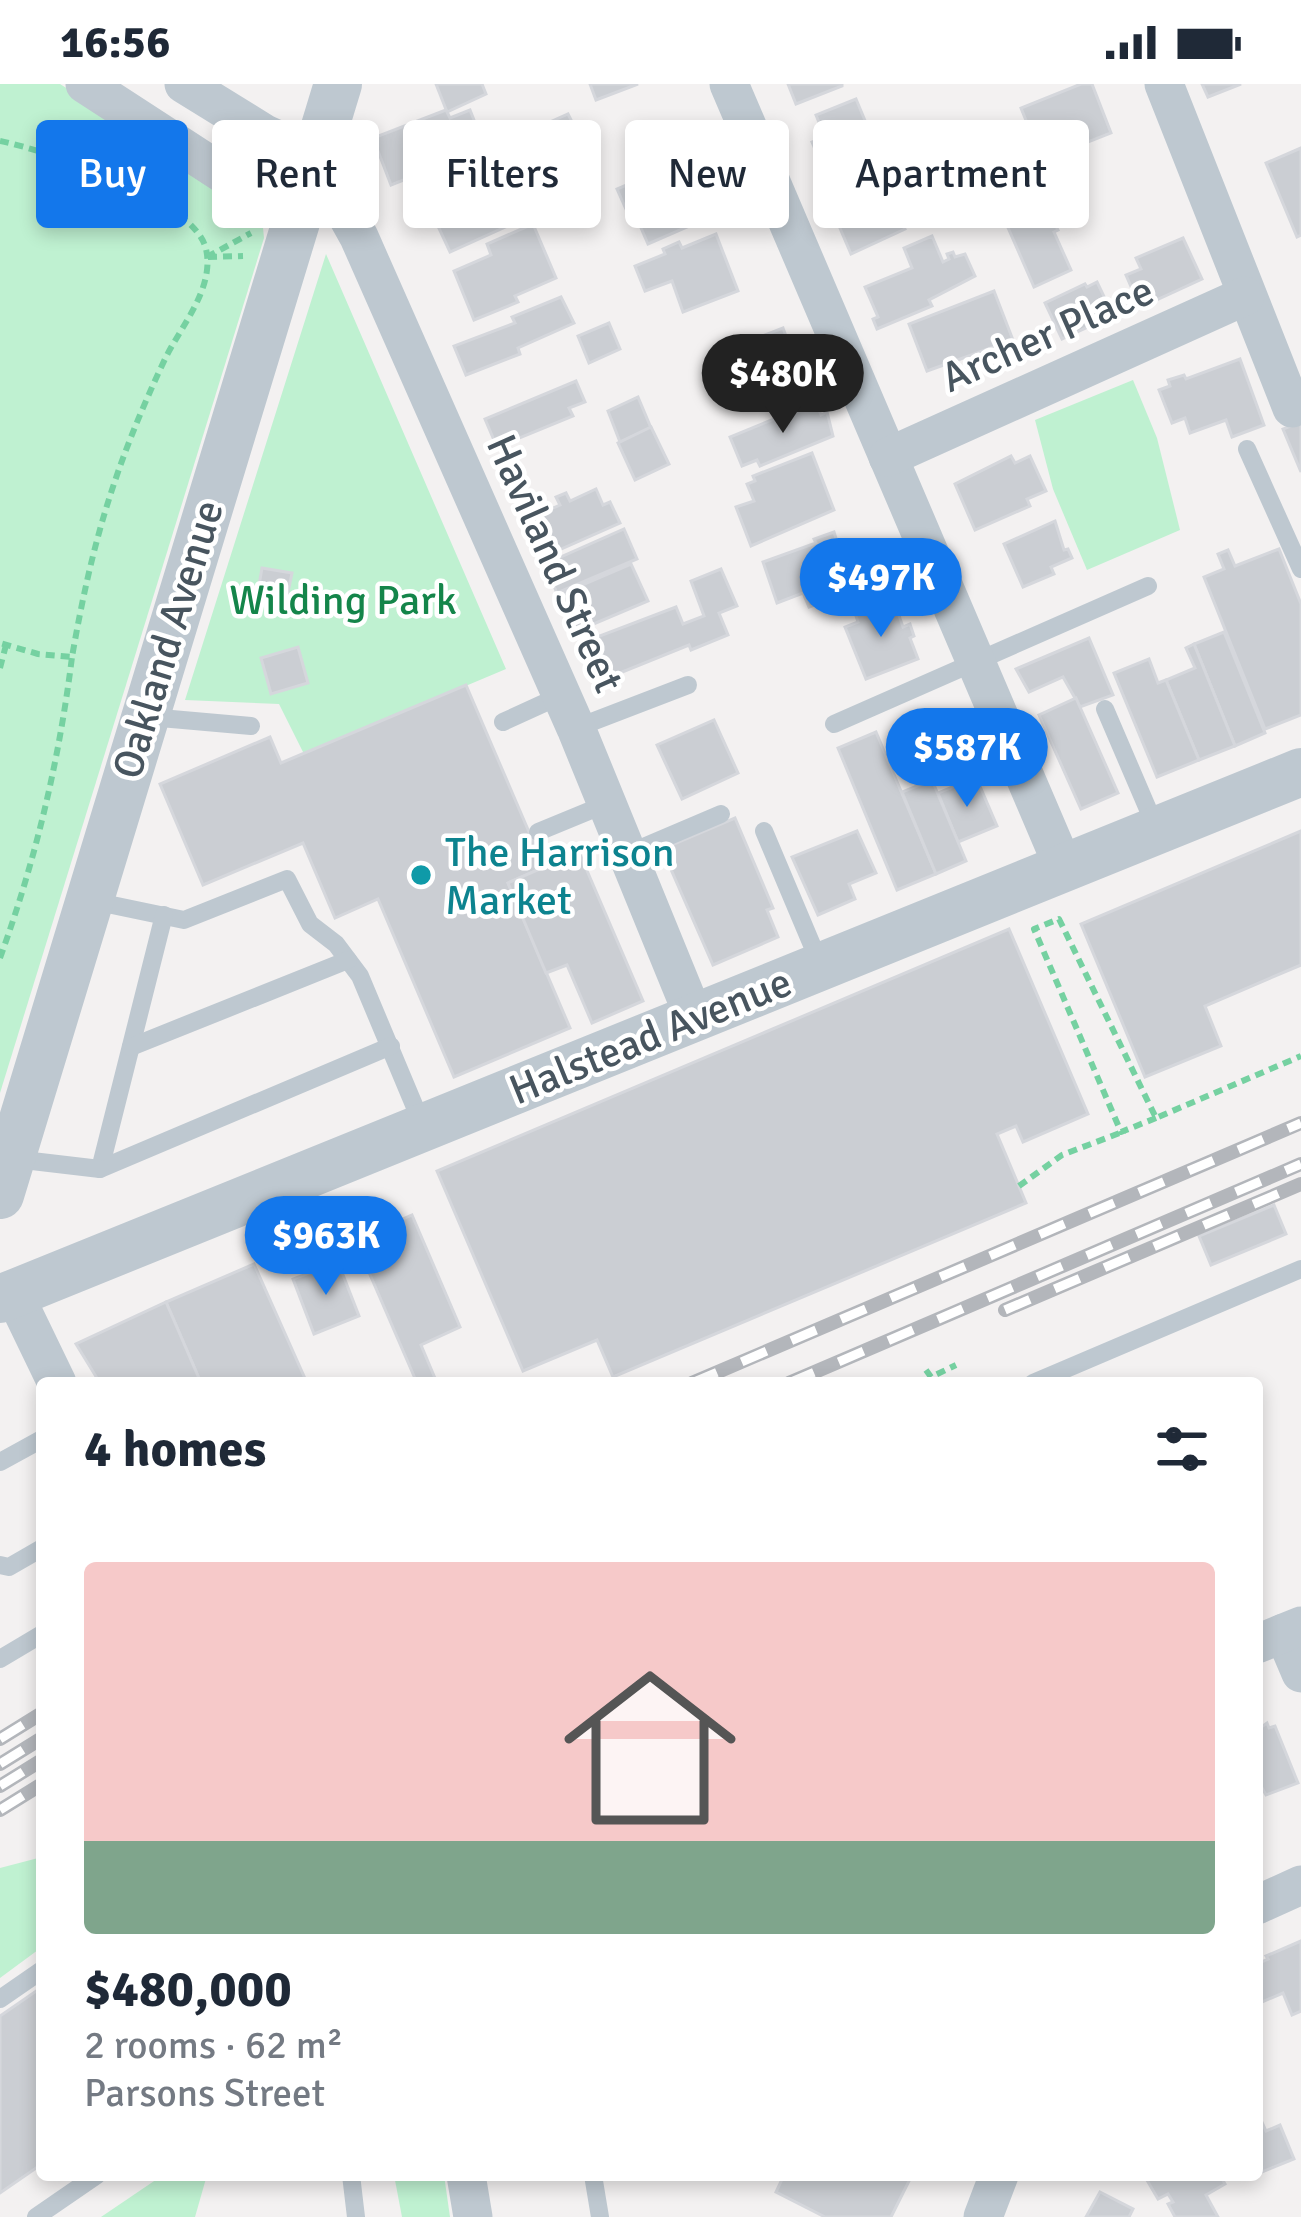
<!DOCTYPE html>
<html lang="en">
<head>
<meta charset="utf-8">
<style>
	body { margin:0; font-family:Signika,sans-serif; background:#f2f2f3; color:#1f2937; height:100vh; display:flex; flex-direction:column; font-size:45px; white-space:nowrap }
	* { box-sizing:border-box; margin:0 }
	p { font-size:39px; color:#747a83 }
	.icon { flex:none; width:66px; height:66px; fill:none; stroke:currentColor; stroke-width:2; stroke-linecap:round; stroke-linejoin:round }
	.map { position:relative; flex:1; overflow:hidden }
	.details { position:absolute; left:36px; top:1293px; width:1227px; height:804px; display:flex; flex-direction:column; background:#fff; border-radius:12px; box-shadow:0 6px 18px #0003 }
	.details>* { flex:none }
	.guide { position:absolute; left:36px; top:36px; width:1230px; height:108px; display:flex; gap:24px }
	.price { position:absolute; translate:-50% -102px; padding:0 27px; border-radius:42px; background:#1377eb; color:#fff; font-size:39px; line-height:78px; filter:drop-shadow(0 3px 6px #0008) }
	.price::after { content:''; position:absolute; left:50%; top:72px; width:36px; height:27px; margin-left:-18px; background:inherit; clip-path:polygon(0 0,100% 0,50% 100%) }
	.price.on { background:#222; color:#fff }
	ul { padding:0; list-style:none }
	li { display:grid; align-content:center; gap:24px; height:636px; padding:0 48px }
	li span { display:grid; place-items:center; height:372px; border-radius:12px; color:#555 }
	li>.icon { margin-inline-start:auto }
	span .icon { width:216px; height:216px; fill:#fffc; stroke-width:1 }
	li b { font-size:51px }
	h2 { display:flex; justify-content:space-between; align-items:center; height:144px; padding:0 48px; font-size:51px }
	.pill { padding:0 42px; border-radius:12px; background:#fff; box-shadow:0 6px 18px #0003; font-size:42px; line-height:108px }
	.pill.on { background:#1377eb; color:#fff }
	.status { display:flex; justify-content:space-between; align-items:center; height:84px; padding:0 60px; background:#fff; direction:ltr }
	.status svg { height:33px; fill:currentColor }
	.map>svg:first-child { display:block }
</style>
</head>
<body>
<div class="status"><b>16:56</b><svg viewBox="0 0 49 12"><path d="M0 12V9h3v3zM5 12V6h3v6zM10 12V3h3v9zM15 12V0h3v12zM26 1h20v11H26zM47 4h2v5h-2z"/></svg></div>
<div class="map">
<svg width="1301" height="2133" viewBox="0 0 1301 2133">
	<rect width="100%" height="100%" fill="#f3f1f1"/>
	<g fill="#bff1d1">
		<polygon points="0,0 60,0 247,118 262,133 264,154 0,1009"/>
		<polygon points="326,170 506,585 304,670 279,620 185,616"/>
		<polygon points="1133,296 1157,354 1180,446 1087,486 1053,405 1035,336"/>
		<polygon points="42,1773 42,1863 0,1894 0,1784"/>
		<polygon points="163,2091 207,2091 195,2133 101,2133"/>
		<polygon points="394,2091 444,2091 450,2133 402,2133"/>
	</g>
	<g fill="#cbced3" stroke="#d5d7dc" stroke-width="3">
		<polygon points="436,0 482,0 486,10 447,28"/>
		<polygon points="590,0 638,0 596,16"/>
		<polygon points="788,0 842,0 842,2 796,20"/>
		<polygon points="1081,0 1092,0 1111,49 1042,76 1021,24"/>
		<polygon points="1202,0 1241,0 1208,13"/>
		<polygon points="856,15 866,39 857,43 861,52 882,42 891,64 873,71 905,145 851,170 819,95 826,91 812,58 825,53 816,31"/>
		<polygon points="446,26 450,34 470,26 485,64 391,101 373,54"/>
		<polygon points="568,30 582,58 553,71 539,43"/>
		<polygon points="1301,64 1301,151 1297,153 1266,79"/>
		<polygon points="499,76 525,134 450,168 423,110"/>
		<polygon points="685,76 710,133 648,160 635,130 629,132 617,105"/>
		<polygon points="1030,98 1047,139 1053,136 1058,146 1054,148 1071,186 1034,203 995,114"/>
		<polygon points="533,140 556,194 515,212 518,218 474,236 454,187 491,171 487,160"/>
		<polygon points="716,150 738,207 683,228 672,197 645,207 635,182 665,170 663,165 679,158 682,164"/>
		<polygon points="932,152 943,178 949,175 947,170 953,168 955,173 965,170 975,192 929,216 932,222 877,245 873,235 878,233 865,203 912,184 904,164"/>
		<polygon points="1183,154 1202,195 1152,218 1148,209 1136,214 1126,191 1141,185 1136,174"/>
		<polygon points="1097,198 1110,225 1099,231 1101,237 1062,255 1045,219 1085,200 1087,203"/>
		<polygon points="994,207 1013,256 927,287 909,240"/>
		<polygon points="561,213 574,239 518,264 520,270 466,291 454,262 515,239 512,233"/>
		<polygon points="609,239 620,265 589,279 578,252"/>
		<polygon points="783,244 796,279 733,303 720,268"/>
		<polygon points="1240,275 1264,341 1232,353 1226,336 1190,349 1185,334 1172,339 1159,306 1170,302 1168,296 1184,291 1186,295"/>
		<polygon points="576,297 585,318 569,324 573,332 497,363 485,335"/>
		<polygon points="638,313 651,344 620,358 608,327"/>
		<polygon points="816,318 821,331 827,328 833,352 760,382 757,376 742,382 730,353"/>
		<polygon points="1301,338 1301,388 1283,345"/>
		<polygon points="651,343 669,380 635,396 618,359"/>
		<polygon points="812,369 834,426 751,462 736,423 754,417 747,400 755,397 753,392"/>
		<polygon points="1011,372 1015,379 1030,372 1046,407 1027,415 1030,422 975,446 955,400"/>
		<polygon points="596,405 603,421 610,418 620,439 552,469 535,432 560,421 556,413 566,409 570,417"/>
		<polygon points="1055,437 1064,466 1068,465 1072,474 1051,483 1054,490 1023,503 1004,460"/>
		<polygon points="624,445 637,475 557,509 542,475 554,470 556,475"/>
		<polygon points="834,448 842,474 850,471 859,505 809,523 803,509 777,519 763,478 816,459 814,455"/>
		<polygon points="1279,465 1301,520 1301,631 1265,645 1204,493 1224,485 1218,470 1228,466 1235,482"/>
		<polygon points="631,480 648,517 577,547 561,510"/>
		<polygon points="262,484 292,489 287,513 258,507"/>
		<polygon points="721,485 737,522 719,529 728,551 691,566 689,561 605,595 589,556 676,523 683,540 704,532 691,497"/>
		<polygon points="877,517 882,528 896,523 903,543 910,540 914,552 910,554 918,575 866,595 845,543 858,538 854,526"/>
		<polygon points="1224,548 1265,649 1235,662 1194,560"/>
		<polygon points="1089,554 1113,611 1080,623 1063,593 1029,608 1016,585"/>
		<polygon points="1194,560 1235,662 1199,676 1166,596 1195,584 1186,564"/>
		<polygon points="298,563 308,599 271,610 261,574"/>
		<polygon points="1149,575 1158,599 1166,596 1199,676 1157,693 1114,589"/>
		<polygon points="466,601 544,783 508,799 570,944 454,993 378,815 335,834 303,759 203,801 160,700 270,653 281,679"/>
		<polygon points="1076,614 1118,709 1081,725 1039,631"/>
		<polygon points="714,636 738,689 682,715 657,661"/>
		<polygon points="876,648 936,790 897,806 838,664"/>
		<polygon points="976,693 997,742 958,758 938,709"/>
		<polygon points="932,696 966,777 936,790 902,708"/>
		<polygon points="735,734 773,824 767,826 778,853 713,881 662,765"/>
		<polygon points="857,747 876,789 849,800 855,815 818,831 792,773"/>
		<polygon points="1301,747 1301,881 1205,922 1221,962 1145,993 1081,840"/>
		<polygon points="579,768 643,917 592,939 567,881 546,889 508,799"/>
		<polygon points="1009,845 1088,1030 1023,1058 1016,1042 997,1050 1026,1119 613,1293 597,1256 523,1287 437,1087"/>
		<polygon points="1274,1121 1286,1150 1211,1181 1199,1152"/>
		<polygon points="412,1131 460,1243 421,1261 437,1299 417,1299 355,1156"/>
		<polygon points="338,1178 359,1232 314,1250 293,1195"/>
		<polygon points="254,1180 307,1299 201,1299 166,1218"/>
		<polygon points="166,1218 201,1299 100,1299 76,1260"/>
		<polygon points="1267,1639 1269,1644 1275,1642 1298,1699 1266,1711 1257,1695 1257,1646"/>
		<polygon points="1301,1857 1301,1927 1292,1931 1283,1909 1262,1918 1257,1905 1257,1880 1268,1875 1266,1872"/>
		<polygon points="42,1903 42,2080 0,2109 0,1932"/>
		<polygon points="1257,2027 1266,2047 1280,2041 1294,2075 1257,2090"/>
		<polygon points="784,2091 912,2091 891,2133 825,2133 776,2108"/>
		<polygon points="1144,2091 1220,2091 1225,2100 1206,2111 1218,2133 1175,2133 1168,2120 1173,2118 1168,2110 1158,2115"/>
		<polygon points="1100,2108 1133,2125 1129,2133 1086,2133"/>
	</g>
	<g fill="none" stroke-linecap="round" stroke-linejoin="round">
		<g stroke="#75d1a1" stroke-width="6" stroke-dasharray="9 6" stroke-linecap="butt">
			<path d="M0,57c48,10 194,57 206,108 9,39 -25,77 -41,110 -50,106 -73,183 -93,298l-34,-3 -38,-11"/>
			<polyline points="207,173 251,149"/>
			<polyline points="208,173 243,172"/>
			<polyline points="0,584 6,561"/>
			<path d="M0,874c36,-99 59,-197 72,-301"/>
			<polyline points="1156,1034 1121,1048 1034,845 1059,835 1156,1034 1301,972"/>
			<polyline points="1019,1102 1062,1071 1125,1047"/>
			<polyline points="926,1286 931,1293 956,1281"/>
		</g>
		<g stroke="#bec8d0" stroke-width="18">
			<polyline points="1247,365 1301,485"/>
			<polyline points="1105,625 1156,744"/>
			<polyline points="149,633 251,642"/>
			<polyline points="503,638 562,611"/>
			<polyline points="834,640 1148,502"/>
			<polyline points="576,644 688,601"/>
			<polyline points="764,747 820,880"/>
			<polyline points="538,748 606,720"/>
			<polyline points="627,770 721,730"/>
			<polyline points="93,817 184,836 287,795 310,840 336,860 360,892 422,1040"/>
			<polyline points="164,831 100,1085 391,962"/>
			<polyline points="131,963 348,876"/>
			<polyline points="15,1075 100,1085"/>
			<polyline points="1033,1299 1301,1185"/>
			<polyline points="0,1378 42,1355"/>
			<polyline points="0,1481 9,1483 42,1464"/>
			<polyline points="0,1575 42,1550"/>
			<polyline points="0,1915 42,1886"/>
			<polyline points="351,2091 356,2133"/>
			<polyline points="593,2091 600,2133"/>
			<polyline points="36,2133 97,2091"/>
		</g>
		<g stroke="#bec8d0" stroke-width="39">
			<polyline points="85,0 239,100 296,129"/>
			<polyline points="184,0 265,50 314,72 359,153 576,644 694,933"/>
			<polyline points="729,0 1063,782"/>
			<polyline points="1164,0 1292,324"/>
			<polyline points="888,373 1245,212"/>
			<polyline points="14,1210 57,1299"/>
			<polyline points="1284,1549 1301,1589"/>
			<polyline points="1257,1560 1301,1542"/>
			<polyline points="1257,1821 1301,1801"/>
			<polyline points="466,2091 473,2133"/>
			<polyline points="983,2133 999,2091"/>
		</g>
		<g stroke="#bec8d0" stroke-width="48">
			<polyline points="0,1111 338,0"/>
			<polyline points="0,1215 1301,688"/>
		</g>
		<defs>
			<g id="rail">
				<polyline points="1005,1226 1301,1100"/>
				<polyline points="692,1299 1301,1039"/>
				<polyline points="789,1299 1301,1080"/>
				<polyline points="0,1655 42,1629"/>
				<polyline points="0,1680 42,1654"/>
				<polyline points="0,1702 42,1676"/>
				<polyline points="0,1726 42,1700"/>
			</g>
		</defs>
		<use href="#rail" stroke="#b3b6bb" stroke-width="14"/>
		<use href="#rail" stroke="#fff" stroke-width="9" stroke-dasharray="27" stroke-linecap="butt"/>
	</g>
	<circle fill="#0f9aa8" stroke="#fff" stroke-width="4.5" cx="421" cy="791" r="12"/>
	<g text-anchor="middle" stroke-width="9" stroke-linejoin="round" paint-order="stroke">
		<g font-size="42" fill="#48555f" stroke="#fff">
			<text transform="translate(1047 249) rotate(-24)" y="15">Archer Place</text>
			<text transform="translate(556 479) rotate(66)" y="15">Haviland Street</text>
			<text transform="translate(167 555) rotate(-73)" y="15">Oakland Avenue</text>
			<text transform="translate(650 951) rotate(-22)" y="15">Halstead Avenue</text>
		</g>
		<g font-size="42" fill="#14854a" stroke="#fff">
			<text x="343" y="530">Wilding Park</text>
		</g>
		<g font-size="42" fill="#0d838f" stroke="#fff" text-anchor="start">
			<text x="445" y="782">The Harrison<tspan x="445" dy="48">Market</tspan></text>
		</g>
	</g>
</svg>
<b class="price on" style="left:783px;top:352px">$480K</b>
<b class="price" style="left:881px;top:556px">$497K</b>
<b class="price" style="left:967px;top:726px">$587K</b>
<b class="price" style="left:326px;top:1214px">$963K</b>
<div class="guide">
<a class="pill on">Buy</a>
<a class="pill">Rent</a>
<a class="pill">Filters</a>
<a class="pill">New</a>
<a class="pill">Apartment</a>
</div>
<section class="details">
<h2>4 homes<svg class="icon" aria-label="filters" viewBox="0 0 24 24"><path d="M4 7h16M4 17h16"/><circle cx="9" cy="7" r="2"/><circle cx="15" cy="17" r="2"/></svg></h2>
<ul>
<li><span style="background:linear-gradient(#f6c9c9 75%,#7fa58c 0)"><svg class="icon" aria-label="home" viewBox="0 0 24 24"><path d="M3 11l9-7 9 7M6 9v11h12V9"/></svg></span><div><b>$480,000</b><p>2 rooms · 62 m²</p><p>Parsons Street</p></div></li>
</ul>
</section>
</div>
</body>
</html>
